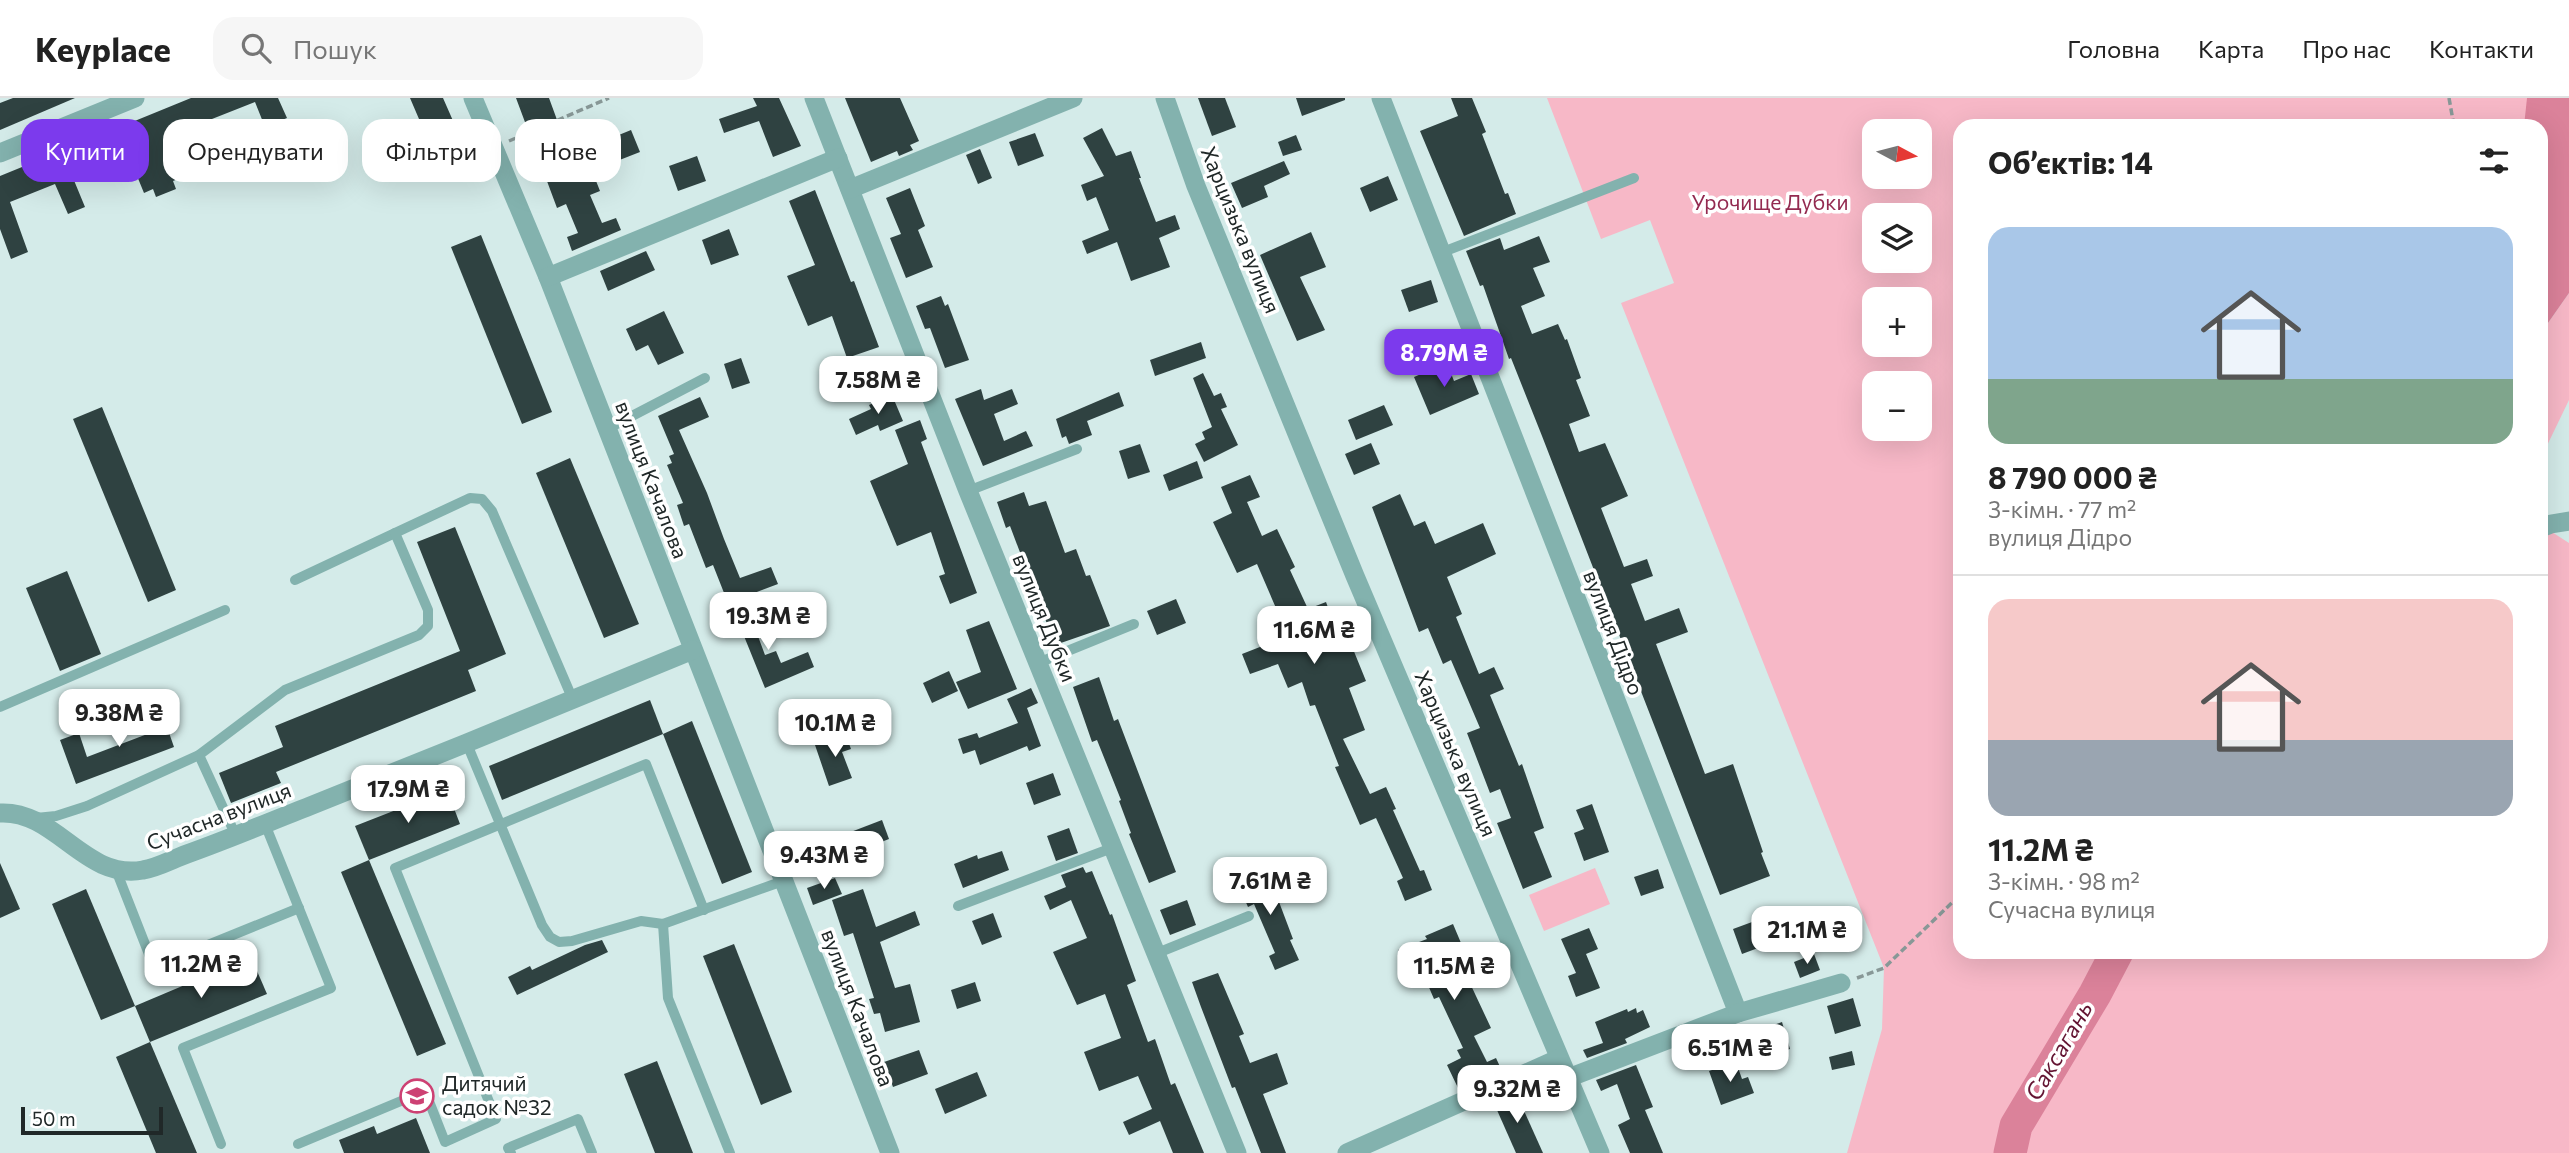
<!DOCTYPE html>
<html lang="uk">
<head>
<meta charset="utf-8">
<style>
	body { margin:0; font-family:Commissioner,sans-serif; background:#f6f6f6; color:#222; height:100vh; display:flex; flex-direction:column; font-size:26px; white-space:nowrap }
	* { box-sizing:border-box; margin:0 }
	p { font-size:23px; color:#767676 }
	.icon { flex:none; width:38px; height:38px; fill:none; stroke:currentColor; stroke-width:2; stroke-linecap:round; stroke-linejoin:round }
	.map { position:relative; flex:1; overflow:hidden }
	.details { position:absolute; left:1953px; top:21px; width:595px; height:840px; display:flex; flex-direction:column; background:#fff; border-radius:21px; box-shadow:0 7px 28px #0002 }
	.details>* { flex:none }
	.top-card { position:absolute; left:21px; top:21px; width:665px; height:63px; display:flex; gap:14px }
	.needle { width:46px; rotate:97deg }
	.fabs { position:absolute; left:1862px; top:21px; display:grid; gap:14px }
	.fabs a { display:grid; place-items:center; width:70px; height:70px; border-radius:14px; background:#fff; box-shadow:0 7px 28px #0002; font-size:35px }
	.scale { position:absolute; left:21px; bottom:18px; width:142px; box-sizing:border-box; padding-left:7px; border:4px solid #202828; border-top:0; font-size:19px; line-height:24px; white-space:nowrap; color:#202828; -webkit-text-stroke:5px #fff; paint-order:stroke }
	.price { position:absolute; translate:-50% -60px; padding:0 16px; border-radius:14px; background:#fff; color:#222; font-size:23px; line-height:46px; filter:drop-shadow(0 2px 4px #0008) }
	.price::after { content:''; position:absolute; left:50%; top:42px; width:21px; height:16px; margin-left:-10px; background:inherit; clip-path:polygon(0 0,100% 0,50% 100%) }
	.price.on { background:#7c3aed; color:#fff }
	ul { padding:0; list-style:none }
	li { display:grid; align-content:center; gap:14px; height:371px; padding:0 35px }
	li+li { border-top:2px solid #e0e0e0 }
	li span { display:grid; place-items:center; height:217px; border-radius:21px; color:#555 }
	li>.icon { margin-inline-start:auto }
	span .icon { width:126px; height:126px; fill:#fffc; stroke-width:1 }
	li b { font-size:30px }
	h2 { display:flex; justify-content:space-between; align-items:center; height:84px; padding:0 35px; font-size:30px }
	.chip { padding:0 24px; border-radius:21px; background:#fff; box-shadow:0 7px 28px #0002; font-size:24px; line-height:63px }
	.chip.on { background:#7c3aed; color:#fff }
	header { display:flex; align-items:center; gap:42px; box-sizing:border-box; height:98px; padding:0 35px; background:#fff; border-bottom:2px solid #e0e0e0 }
	header strong { font-size:33px }
	nav { display:flex; gap:38px; margin-inline-start:auto; font-size:24px }
	.search { width:490px; height:63px; background:#f6f6f6; display:flex; align-items:center; gap:18px; box-sizing:border-box; padding:0 24px; border-radius:21px; color:#767676; font-size:26px }
	.map>svg:first-child { display:block }
</style>
</head>
<body>
<header>
<strong>Keyplace</strong>
<div class="search"><svg class="icon" aria-label="search" viewBox="0 0 24 24"><circle cx="10" cy="10" r="6"/><path d="M15 15l6 6"/></svg>Пошук</div>
<nav><a>Головна</a><a>Карта</a><a>Про нас</a><a>Контакти</a></nav>
</header>
<div class="map">
<svg width="2569" height="1055" viewBox="0 0 2569 1055">
	<rect width="100%" height="100%" fill="#d4ebe9"/>
	<g fill="#f7b8c7" fill-rule="evenodd">
		<path d="M1547,0h1002l-8,28h-581v826h581v-427l28,18v610h-722l35,-124 2,-61 -263,-665 53,-20 -24,-63 -49,19zM1874,33h46v46h-46zM1874,117h46v46h-46zM1874,201h46v46h-46zM1874,285h46v46h-46z"/>
		<polygon points="2569,195 2569,302 2541,360 2541,235"/>
		<polygon points="1595,770 1610,806 1544,833 1529,797"/>
	</g>
	<g fill="#db829a">
		<polygon points="2527,0 2569,0 2569,195 2541,235 2541,28 2524,28"/>
		<polygon points="2098,854 2136,854 2120,878 2095,896 2094,870"/>
	</g>
	<g fill="none" stroke-linecap="round" stroke-linejoin="round">
		<polyline stroke="#db829a" stroke-width="33" points="2010,1055 2016,1028 2095,896 2117,854"/>
	</g>
	<g fill="#2f4241">
		<polygon points="13,0 75,0 0,32 0,5"/>
		<polygon points="191,0 278,0 287,20 265,29 255,4 174,36 191,76 173,83 176,91 156,99 153,91 144,95 128,56 73,80 85,109 68,116 55,86 10,104 28,154 11,161 0,131 0,78"/>
		<polygon points="410,0 443,0 461,41 451,45 455,55 437,63"/>
		<polygon points="516,0 549,0 575,71 589,65 600,93 590,97 602,125 616,120 621,132 572,153 567,139 578,135 566,106 557,110"/>
		<polygon points="753,0 779,0 801,48 773,59 759,23 724,35 719,21 757,8"/>
		<polygon points="845,0 900,0 919,43 910,47 913,52 899,58 897,53 871,64"/>
		<polygon points="1198,0 1225,0 1236,29 1212,38"/>
		<polygon points="1296,0 1345,0 1345,2 1302,18"/>
		<polygon points="1451,0 1472,0 1486,34 1482,36 1505,96 1508,95 1516,116 1464,138 1420,33 1458,18"/>
		<polygon points="1102,30 1116,58 1131,53 1141,80 1139,80 1156,124 1175,117 1180,131 1159,140 1170,169 1131,183 1117,144 1087,156 1082,143 1109,132 1096,99 1087,103 1081,87 1104,78 1083,40"/>
		<polygon points="631,32 640,54 617,63 609,41"/>
		<polygon points="1035,35 1044,58 1018,68 1009,44"/>
		<polygon points="1296,37 1302,52 1283,58 1278,44"/>
		<polygon points="980,51 992,80 978,86 966,57"/>
		<polygon points="697,58 706,83 678,93 669,68"/>
		<polygon points="1284,63 1290,76 1264,88 1268,99 1242,110 1231,85"/>
		<polygon points="1388,78 1398,102 1370,114 1360,90"/>
		<polygon points="910,90 925,128 918,132 933,169 906,180 890,140 901,136 886,100"/>
		<polygon points="815,92 851,184 854,183 879,249 847,260 832,218 808,228 787,178 815,167 789,103"/>
		<polygon points="729,131 739,157 711,167 702,142"/>
		<polygon points="1311,134 1326,169 1300,179 1325,232 1297,243 1260,157"/>
		<polygon points="481,137 552,314 522,326 451,149"/>
		<polygon points="1539,138 1550,164 1533,170 1545,198 1521,208 1532,236 1558,226 1565,242 1567,241 1581,280 1576,282 1590,318 1569,326 1579,354 1605,345 1628,398 1601,410 1624,469 1647,461 1653,478 1631,486 1645,523 1679,510 1688,534 1656,546 1705,676 1733,666 1763,754 1761,755 1770,778 1720,797 1542,338 1511,260 1509,261 1483,187 1480,188 1466,153 1500,140 1504,152"/>
		<polygon points="646,153 655,172 608,193 600,173"/>
		<polygon points="1431,182 1438,204 1409,214 1401,192"/>
		<polygon points="941,198 945,208 948,206 969,262 945,270 930,230 925,231 916,208"/>
		<polygon points="664,213 684,255 658,267 648,247 636,253 626,231"/>
		<polygon points="1201,244 1206,260 1155,278 1150,262"/>
		<polygon points="741,260 750,285 732,291 724,266"/>
		<polygon points="1447,265 1454,283 1471,276 1479,296 1430,317 1414,279"/>
		<polygon points="1203,275 1214,298 1221,295 1227,309 1221,311 1238,347 1204,364 1195,346 1205,341 1202,334 1212,329 1193,280"/>
		<polygon points="981,291 984,302 1012,291 1018,306 994,316 1004,343 1026,333 1033,348 983,368 955,301"/>
		<polygon points="1119,294 1124,308 1087,323 1092,337 1069,346 1066,338 1062,340 1056,321"/>
		<polygon points="892,297 903,323 880,333 878,327 856,337 849,321 871,311 869,307"/>
		<polygon points="700,299 709,319 679,332 707,395 724,441 740,480 771,469 778,486 728,505 713,467 706,470 689,426 684,428 677,407 683,405 667,367 672,365 669,358 674,356 658,318"/>
		<polygon points="1384,307 1393,327 1356,342 1348,322"/>
		<polygon points="102,309 176,492 148,504 73,321"/>
		<polygon points="920,322 927,341 921,344 977,495 950,506 939,478 945,476 931,434 897,448 870,383 908,366 895,332"/>
		<polygon points="1371,345 1380,366 1354,377 1345,356"/>
		<polygon points="1140,346 1150,374 1128,381 1119,353"/>
		<polygon points="570,360 639,526 604,540 536,375"/>
		<polygon points="1197,363 1203,380 1169,393 1163,377"/>
		<polygon points="1250,377 1260,399 1247,404 1262,438 1277,431 1295,469 1290,472 1308,511 1326,504 1330,515 1334,513 1339,525 1342,524 1366,583 1349,590 1365,632 1343,641 1370,696 1386,689 1396,711 1393,712 1420,773 1424,772 1432,792 1405,803 1397,783 1403,780 1376,720 1360,727 1335,669 1339,668 1315,607 1310,608 1302,584 1288,590 1278,566 1250,576 1242,556 1288,538 1257,466 1237,475 1213,424 1232,415 1221,389"/>
		<polygon points="1024,394 1029,408 1046,403 1065,455 1076,451 1086,478 1090,477 1110,528 1055,547 1010,428 1006,430 997,404"/>
		<polygon points="1400,396 1414,428 1425,423 1435,446 1483,425 1496,456 1447,479 1462,516 1456,519 1479,576 1494,569 1504,591 1490,597 1519,668 1522,666 1544,730 1534,734 1552,779 1523,791 1497,725 1511,720 1500,691 1490,695 1467,635 1480,630 1451,562 1443,566 1428,530 1419,534 1372,409"/>
		<polygon points="455,429 506,556 468,572 476,593 276,674 281,685 231,705 219,675 283,649 275,628 460,553 417,444"/>
		<polygon points="67,473 101,556 60,573 26,490"/>
		<polygon points="744,501 765,557 776,553 781,565 808,554 814,569 765,590 731,506"/>
		<polygon points="1176,501 1186,525 1157,537 1147,513"/>
		<polygon points="989,523 1017,591 968,611 956,584 981,574 966,532"/>
		<polygon points="949,573 958,593 932,605 923,585"/>
		<polygon points="1099,579 1114,623 1118,621 1176,774 1149,785 1129,736 1131,735 1119,703 1121,702 1097,642 1092,644 1073,589"/>
		<polygon points="1031,590 1038,605 1027,610 1041,648 1029,653 1027,648 980,667 975,652 963,656 958,641 977,635 979,640 1018,625 1007,601"/>
		<polygon points="650,602 663,636 502,702 489,668"/>
		<polygon points="159,606 174,649 76,686 60,642 79,635 87,659 150,635 141,613"/>
		<polygon points="692,623 752,774 722,786 663,636"/>
		<polygon points="845,635 851,651 842,654 852,680 829,688 815,647"/>
		<polygon points="1053,675 1061,697 1034,707 1026,685"/>
		<polygon points="447,692 460,726 369,762 355,728"/>
		<polygon points="1592,706 1609,754 1584,763 1574,735 1584,731 1576,712"/>
		<polygon points="882,722 889,741 838,761 830,742"/>
		<polygon points="1069,730 1078,755 1056,763 1047,738"/>
		<polygon points="1002,753 1009,772 963,790 954,766 977,757 978,761"/>
		<polygon points="369,762 446,946 417,958 341,774"/>
		<polygon points="0,765 20,811 0,820"/>
		<polygon points="1083,769 1086,775 1092,773 1110,817 1112,816 1136,883 1127,887 1148,944 1155,941 1171,987 1175,985 1204,1055 1173,1055 1160,1023 1129,1037 1123,1024 1152,1011 1138,978 1099,993 1084,954 1121,940 1105,896 1077,907 1053,854 1087,840 1071,802 1050,812 1044,798 1066,789 1061,777"/>
		<polygon points="1658,771 1664,790 1641,798 1634,779"/>
		<polygon points="1267,772 1293,841 1290,842 1299,862 1275,872 1269,858 1275,855 1254,806 1248,809 1237,784"/>
		<polygon points="835,780 842,796 813,807 807,790"/>
		<polygon points="86,791 135,908 101,922 52,806"/>
		<polygon points="863,791 876,829 915,813 920,827 880,844 895,890 910,886 920,924 885,934 880,915 874,916 869,901 874,900 853,835 844,838 832,802"/>
		<polygon points="1187,802 1196,827 1170,837 1160,812"/>
		<polygon points="1782,813 1789,831 1763,840 1766,847 1742,856 1733,831"/>
		<polygon points="993,815 1002,839 982,847 972,823"/>
		<polygon points="1453,826 1461,845 1453,849 1491,930 1474,938 1487,964 1496,960 1502,973 1459,992 1447,967 1461,960 1457,952 1463,950 1439,899 1434,901 1418,864 1405,869 1398,852 1427,841 1425,838"/>
		<polygon points="1589,830 1598,851 1586,856 1600,890 1576,899 1568,878 1576,875 1561,841"/>
		<polygon points="602,842 608,854 517,897 508,879 530,868 532,872 585,847"/>
		<polygon points="734,846 792,994 761,1007 703,858"/>
		<polygon points="1814,856 1820,872 1800,880 1794,864"/>
		<polygon points="251,859 267,896 150,944 135,908"/>
		<polygon points="1218,875 1244,936 1239,938 1250,965 1277,955 1288,986 1263,996 1286,1055 1261,1055 1235,989 1232,990 1201,909 1192,884"/>
		<polygon points="975,884 981,903 957,911 951,892"/>
		<polygon points="1853,900 1861,928 1835,936 1827,908"/>
		<polygon points="1636,910 1637,915 1643,912 1650,929 1625,941 1627,945 1587,960 1583,952 1603,945 1595,924 1627,911 1628,914"/>
		<polygon points="1782,924 1790,951 1767,958 1759,932"/>
		<polygon points="150,944 197,1055 156,1055 116,959"/>
		<polygon points="919,952 928,976 893,989 884,964"/>
		<polygon points="1852,953 1855,967 1832,972 1829,959"/>
		<polygon points="657,963 693,1055 655,1055 624,976"/>
		<polygon points="1736,964 1742,981 1748,979 1754,995 1721,1007 1709,973"/>
		<polygon points="1636,967 1653,1009 1645,1012 1663,1055 1630,1055 1618,1027 1630,1021 1617,986 1601,993 1596,982"/>
		<polygon points="977,974 987,998 945,1016 935,991"/>
		<polygon points="1512,995 1516,995 1543,1055 1516,1055 1493,1003"/>
		<polygon points="416,1020 430,1055 344,1055 339,1042 374,1028 377,1036"/>
	</g>
	<g fill="none" stroke-linecap="round" stroke-linejoin="round">
		<g stroke="#889897" stroke-width="3.5" stroke-dasharray="7 3.5" stroke-linecap="butt">
			<polyline points="2449,0 2454,28"/>
			<polyline points="509,43 609,0"/>
			<polyline points="1857,880 1884,870 1960,797"/>
		</g>
		<g stroke="#83b2ae" stroke-width="10">
			<polyline points="1443,154 1634,80"/>
			<polyline points="607,331 705,280"/>
			<polyline points="968,393 1077,351"/>
			<polyline points="295,482 395,435"/>
			<polyline points="1038,565 1134,526"/>
			<polyline points="0,609 225,512"/>
			<polyline points="467,646 542,827 550,839 559,844 572,843 641,823 663,826 783,783"/>
			<polyline points="199,657 236,738"/>
			<polyline points="36,720 56,718 87,708 199,657 285,592 419,537 428,528 428,512 395,435 470,400 482,401 492,413 573,602"/>
			<polyline points="116,772 154,869 299,810"/>
			<polyline points="958,808 1112,750"/>
			<polyline points="663,826 668,900 730,1055"/>
			<polyline points="1155,856 1249,818"/>
			<polyline points="221,1046 183,950 331,890 265,726"/>
			<polyline points="298,1046 425,993 445,1044 496,1021 395,770 646,666 704,812"/>
			<polyline points="511,1055 508,1050 578,1021 592,1055"/>
		</g>
		<g stroke="#83b2ae" stroke-width="19">
			<polyline points="473,0 548,179 890,1055"/>
			<polyline points="814,0 968,393 1237,1055"/>
			<polyline points="1165,0 1196,88 1355,478 1600,1055"/>
			<polyline points="1381,0 1738,915 1568,980"/>
			<polyline points="0,55 135,0"/>
			<polyline points="850,91 1073,0"/>
			<polyline points="548,179 838,60"/>
			<polyline points="2541,430 2551,426 2569,423"/>
			<path d="M0,715c56,-3 85,68 143,57 14,-2 30,-11 44,-16 42,-15 82,-32 123,-48 128,-51 256,-103 383,-156"/>
			<polyline points="1738,915 1841,885"/>
			<polyline points="1347,1055 1558,961"/>
		</g>
	</g>
	<defs>
		<symbol id="school-ring" viewBox="-11 -11 22 22"><circle r="9.5" fill="#fff" stroke="#cd4173" stroke-width="1.5"/><path d="M0-5L7-2L0 1L-7-2ZM-4 1L0 2.5L4 1V4Q0 6-4 4Z" fill="#cd4173"/></symbol>
	</defs>
	<g fill-rule="evenodd">
		<use href="#school-ring" x="398" y="979" width="38" height="38"/>
	</g>
	<g text-anchor="middle" stroke-width="7" stroke-linejoin="round" paint-order="stroke">
		<g font-size="21" fill="#932a50" stroke="#fff">
			<text x="1770" y="112">Урочище Дубки</text>
		</g>
		<g font-size="21" fill="#202828" stroke="#fff">
			<text transform="translate(1240 132) rotate(68)" y="7">Харцизька вулиця</text>
			<text transform="translate(651 382) rotate(69)" y="7">вулиця Качалова</text>
			<text transform="translate(1044 520) rotate(68)" y="7">вулиця Дубки</text>
			<text transform="translate(1613 535) rotate(69)" y="7">вулиця Дідро</text>
			<text transform="translate(1455 656) rotate(67)" y="7">Харцизька вулиця</text>
			<text transform="translate(219 719) rotate(-21)" y="7">Сучасна вулиця</text>
			<text transform="translate(857 910) rotate(69)" y="7">вулиця Качалова</text>
		</g>
		<g font-size="21" fill="#202828" stroke="#fff" text-anchor="start">
			<text x="442" y="993">Дитячий<tspan x="442" dy="24">садок №32</tspan></text>
		</g>
		<g font-size="23" font-style="italic" fill="#631432" stroke="#fff">
			<text transform="translate(2059 953) rotate(-60)" y="8">Саксагань</text>
		</g>
	</g>
</svg>
<div class="fabs">
<a><svg class="needle" viewBox="-14 -14 28 28"><path d="M0-13l5 13h-10z" fill="#e53935"/><path d="M0 13l5-13h-10z" fill="#767676"/></svg></a>
<a><svg class="icon" aria-label="layers" viewBox="0 0 24 24"><path d="M12 4l9 5-9 5-9-5zM3 14l9 5 9-5"/></svg></a>
<a>+</a>
<a>−</a>
</div>
<div class="scale">50 m</div>
<b class="price on" style="left:1444px;top:291px">8.79M ₴</b>
<b class="price" style="left:878px;top:318px">7.58M ₴</b>
<b class="price" style="left:768px;top:554px">19.3M ₴</b>
<b class="price" style="left:1314px;top:568px">11.6M ₴</b>
<b class="price" style="left:119px;top:651px">9.38M ₴</b>
<b class="price" style="left:835px;top:661px">10.1M ₴</b>
<b class="price" style="left:408px;top:727px">17.9M ₴</b>
<b class="price" style="left:824px;top:793px">9.43M ₴</b>
<b class="price" style="left:1270px;top:819px">7.61M ₴</b>
<b class="price" style="left:1807px;top:868px">21.1M ₴</b>
<b class="price" style="left:201px;top:902px">11.2M ₴</b>
<b class="price" style="left:1454px;top:904px">11.5M ₴</b>
<b class="price" style="left:1730px;top:986px">6.51M ₴</b>
<b class="price" style="left:1517px;top:1027px">9.32M ₴</b>
<div class="top-card">
<a class="chip on">Купити</a>
<a class="chip">Орендувати</a>
<a class="chip">Фільтри</a>
<a class="chip">Нове</a>
</div>
<section class="details">
<h2>Об’єктів: 14<svg class="icon" aria-label="filters" viewBox="0 0 24 24"><path d="M4 7h16M4 17h16"/><circle cx="9" cy="7" r="2"/><circle cx="15" cy="17" r="2"/></svg></h2>
<ul>
<li><span style="background:linear-gradient(#a9c7e8 70%,#7fa58c 0)"><svg class="icon" aria-label="home" viewBox="0 0 24 24"><path d="M3 11l9-7 9 7M6 9v11h12V9"/></svg></span><div><b>8 790 000 ₴</b><p>3-кімн. · 77 m²</p><p>вулиця Дідро</p></div></li>
<li><span style="background:linear-gradient(#f6c9c9 65%,#9aa5b1 0)"><svg class="icon" aria-label="home" viewBox="0 0 24 24"><path d="M3 11l9-7 9 7M6 9v11h12V9"/></svg></span><div><b>11.2M ₴</b><p>3-кімн. · 98 m²</p><p>Сучасна вулиця</p></div></li>
</ul>
</section>
</div>
</body>
</html>
